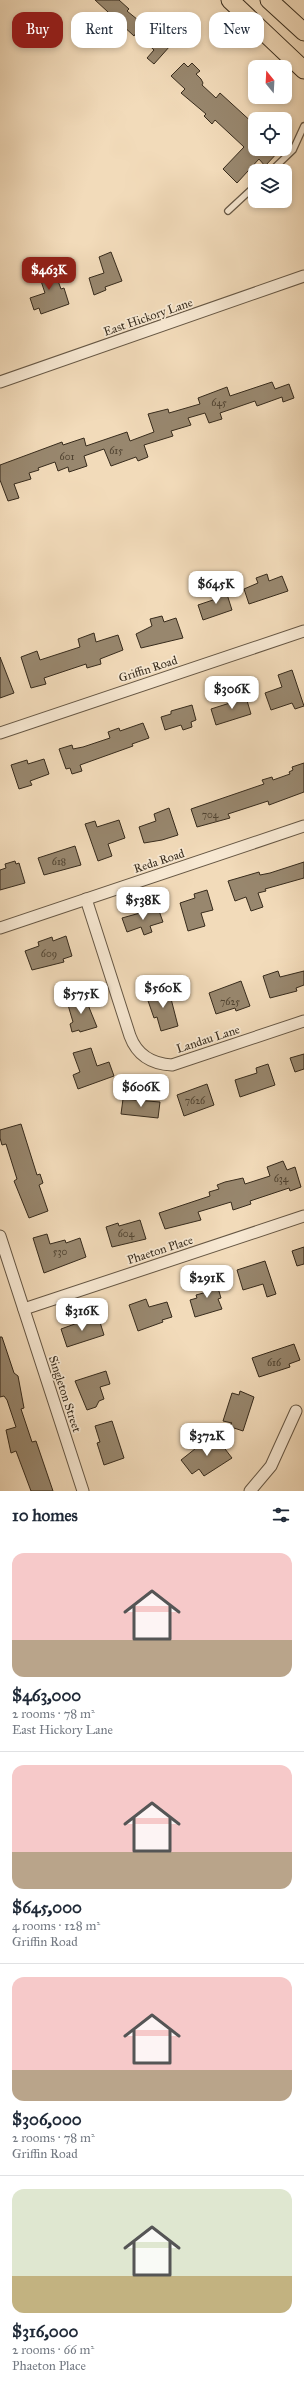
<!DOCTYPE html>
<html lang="en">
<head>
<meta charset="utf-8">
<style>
	body { margin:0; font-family:"IM FELL Great Primer",serif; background:#f6f6f7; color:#1f2937; height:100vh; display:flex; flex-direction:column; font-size:15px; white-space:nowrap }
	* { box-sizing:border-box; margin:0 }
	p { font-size:13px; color:#747a83 }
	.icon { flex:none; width:22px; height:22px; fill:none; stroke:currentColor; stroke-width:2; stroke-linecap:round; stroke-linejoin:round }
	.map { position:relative; height:1491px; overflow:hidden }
	.panel { display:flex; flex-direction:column; background:#fff; flex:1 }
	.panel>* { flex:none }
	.banner { position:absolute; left:12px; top:12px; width:280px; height:36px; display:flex; gap:8px }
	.needle { width:26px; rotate:342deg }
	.fabs { position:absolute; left:248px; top:60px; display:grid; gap:8px }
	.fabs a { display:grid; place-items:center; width:44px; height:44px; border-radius:8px; background:#fff; box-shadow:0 2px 6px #0003; font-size:20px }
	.price { position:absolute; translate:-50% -34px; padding:0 9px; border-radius:8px; background:#fff; color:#222; font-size:13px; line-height:26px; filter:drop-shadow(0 1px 2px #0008) }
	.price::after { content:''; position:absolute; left:50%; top:24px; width:12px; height:9px; margin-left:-6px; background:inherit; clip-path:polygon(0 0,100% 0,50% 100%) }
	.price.on { background:#8f2418; color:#fff }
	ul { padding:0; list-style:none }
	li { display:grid; align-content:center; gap:8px; height:212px; padding:0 12px }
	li+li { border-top:1px solid #e0e1e3 }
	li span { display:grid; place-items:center; height:124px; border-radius:12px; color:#555 }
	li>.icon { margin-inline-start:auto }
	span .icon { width:72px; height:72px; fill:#fffc; stroke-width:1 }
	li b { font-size:17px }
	h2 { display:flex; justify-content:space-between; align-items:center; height:48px; padding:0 12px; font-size:17px }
	.tag { padding:0 14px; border-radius:12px; background:#fff; box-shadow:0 2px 6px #0003; font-size:14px; line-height:36px }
	.tag.on { background:#8f2418; color:#fff }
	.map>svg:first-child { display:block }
</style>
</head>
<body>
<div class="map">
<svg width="304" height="1491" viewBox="0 0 304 1491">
	<rect width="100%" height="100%" fill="#f2dbba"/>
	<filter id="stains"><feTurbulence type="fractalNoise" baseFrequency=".005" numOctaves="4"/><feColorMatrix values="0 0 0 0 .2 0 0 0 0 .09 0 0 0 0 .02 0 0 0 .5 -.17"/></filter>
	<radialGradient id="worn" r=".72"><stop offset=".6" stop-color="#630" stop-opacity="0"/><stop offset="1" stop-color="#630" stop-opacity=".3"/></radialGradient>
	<g fill="#98876e" stroke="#372b1c">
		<polygon points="95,0 119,0 129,9 127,11 170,46 154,64 147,58 154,50 136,33 134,36"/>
		<polygon points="184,63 188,67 192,63 200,71 196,74 201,79 203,83 202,85 216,98 220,93 255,125 255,149 281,149 265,166 259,159 237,183 223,169 244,147 215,120 212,124 204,116 206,114 181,93 185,89 171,76"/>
		<polygon points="111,252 122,281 105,287 106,290 94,295 89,278 104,273 99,257"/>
		<polygon points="51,262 61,289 64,288 69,304 41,314 39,308 34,310 30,298 45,293 36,266"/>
		<polygon points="272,382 275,389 289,384 294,398 283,402 282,397 257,406 255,401 220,413 222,419 209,423 205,413 188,418 191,425 171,431 173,436 144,445 148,457 138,461 136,457 111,466 104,449 84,456 87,466 69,472 68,467 58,471 55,462 38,468 39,470 29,473 31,479 14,484 19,498 8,501 0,480 0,465 62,442 63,445 84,438 86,446 127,432 130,441 154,432 148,414 168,409 169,413 200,404 198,398 227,387 230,396"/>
		<polygon points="267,574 269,581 282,576 288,591 249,604 244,589 258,583 256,578"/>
		<polygon points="225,588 232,610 203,620 198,605 216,599 213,592"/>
		<polygon points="162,616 164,622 176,618 183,638 141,648 136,634 152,626 150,619"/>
		<polygon points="94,633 96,642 118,635 123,650 100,659 101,664 87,668 86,664 44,678 46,684 31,688 21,657 37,651 40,660 80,647 78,639"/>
		<polygon points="0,657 14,693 0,698"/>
		<polygon points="292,670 304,706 295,709 292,703 271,710 265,693 282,687 278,675"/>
		<polygon points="245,694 251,714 216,725 211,709 233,702 232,698"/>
		<polygon points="192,705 196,720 191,722 192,727 183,730 181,725 165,730 161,717 171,714 171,711"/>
		<polygon points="143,723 149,738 132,744 133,746 80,765 82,771 72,774 70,768 66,769 59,749 72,745 73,749 83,747 110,738 108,732 119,728 120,731"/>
		<polygon points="44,759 49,774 30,781 32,785 19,789 11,765 27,760 28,764"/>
		<polygon points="304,763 304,792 269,805 268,801 228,814 230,818 197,827 191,809 264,784 262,780 272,777 273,780 290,774 289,772 293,770 292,767"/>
		<polygon points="169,808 178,835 162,840 144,843 139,827 156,821 154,814"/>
		<polygon points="119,820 125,838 108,844 112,856 98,861 85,824 95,821 97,827"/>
		<polygon points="75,846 81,865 44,875 38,858"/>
		<polygon points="15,861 16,864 19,863 25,883 0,890 0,870 6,868 5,864"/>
		<polygon points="304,862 304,878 265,889 266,891 258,893 263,907 251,911 246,897 235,901 228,881 259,872 260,875 270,873"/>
		<polygon points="207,890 213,910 201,913 205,926 188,931 180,903 195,898 194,894"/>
		<polygon points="158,908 163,922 150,926 152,932 144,935 141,927 127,932 122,918"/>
		<polygon points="66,936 72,956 63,959 64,962 32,970 25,951 39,946 38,942 52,937 53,941"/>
		<polygon points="278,971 280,977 304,971 304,985 296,988 297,991 270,998 263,976"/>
		<polygon points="241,981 250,1006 236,1011 235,1008 216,1014 209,993"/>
		<polygon points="168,987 178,1026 161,1031 157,1017 154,1018 146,995"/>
		<polygon points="84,995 97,1027 80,1032 79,1030 72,1032 70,1024 73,1022 68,1005 73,1004 71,999"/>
		<polygon points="91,1048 97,1066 109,1062 114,1076 78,1089 73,1075 80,1072 73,1053"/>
		<polygon points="304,1054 304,1069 295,1072 290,1058"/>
		<polygon points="268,1064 275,1085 240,1097 235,1080 257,1073 256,1068"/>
		<polygon points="207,1084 214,1105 184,1116 177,1095"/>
		<polygon points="123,1099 160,1102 158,1118 121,1114"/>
		<polygon points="21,1124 37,1175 40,1174 43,1183 39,1185 48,1211 29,1218 14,1181 17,1179 6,1144 2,1145 0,1138 0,1130"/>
		<polygon points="283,1161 287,1170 295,1167 301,1187 290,1191 289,1188 250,1201 251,1204 233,1210 231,1202 198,1212 201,1220 165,1229 159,1213 210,1196 209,1192 219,1189 217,1185 225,1182 243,1178 245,1184 270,1176 267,1167"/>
		<polygon points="140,1220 146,1239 112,1247 106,1227 118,1223 119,1226"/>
		<polygon points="47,1234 50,1244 65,1240 66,1243 80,1238 86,1257 44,1273 33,1238"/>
		<polygon points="304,1247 304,1264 297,1266 292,1251"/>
		<polygon points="265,1261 276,1294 267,1297 263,1284 243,1290 237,1270"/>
		<polygon points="215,1278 221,1298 218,1299 222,1309 195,1317 190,1300 197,1298 196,1295 207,1292 203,1281"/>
		<polygon points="146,1299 149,1307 167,1302 172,1317 162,1320 163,1322 138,1331 129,1305"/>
		<polygon points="99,1319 104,1335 67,1347 61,1329 83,1321 84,1324"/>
		<polygon points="0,1337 2,1337 14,1373 18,1376 24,1408 21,1409 32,1442 36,1441 53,1491 31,1491 16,1451 11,1453 6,1430 16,1427 7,1400 4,1396 0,1397"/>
		<polygon points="294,1344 300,1360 289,1364 290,1367 259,1377 252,1358"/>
		<polygon points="106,1371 110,1384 100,1387 104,1399 99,1401 96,1407 87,1410 75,1381"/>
		<polygon points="240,1391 254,1397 243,1431 228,1426 232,1423 223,1421 232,1393 239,1395"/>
		<polygon points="112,1421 124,1458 104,1465 97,1443 100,1442 95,1426"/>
		<polygon points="215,1436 232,1458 204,1476 199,1469 192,1474 181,1460 205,1441 206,1442"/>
	</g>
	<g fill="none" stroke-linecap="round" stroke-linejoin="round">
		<defs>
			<g id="service">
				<polyline points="271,171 293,150 304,126"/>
				<polyline points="228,211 255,186"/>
			</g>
			<g id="minor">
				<polyline points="0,382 304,276"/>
				<polyline points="0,733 304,631"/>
				<path d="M86,899l44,137c7,19 22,28 42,29l132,-44"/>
				<polyline points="0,928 304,826"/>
				<polyline points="0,1236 83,1491"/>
				<polyline points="24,1309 304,1216"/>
				<polyline points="250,1491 271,1466 296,1411"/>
			</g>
			<g id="primary">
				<polyline points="230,0 304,70"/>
				<polyline points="269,0 304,32"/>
			</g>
		</defs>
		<use href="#service" stroke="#665744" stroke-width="8"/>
		<use href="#minor" stroke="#665744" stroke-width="13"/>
		<use href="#primary" stroke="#372b1c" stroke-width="19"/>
		<use href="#service" stroke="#f7e8d2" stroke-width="5.5"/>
		<use href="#minor" stroke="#f7e8d2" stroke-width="11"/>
		<use href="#primary" stroke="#f2dbba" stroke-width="17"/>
	</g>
	<g text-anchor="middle" stroke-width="3.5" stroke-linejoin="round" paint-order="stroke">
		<g font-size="10" fill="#4f4230">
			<text x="219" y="406">645</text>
			<text x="116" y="454">615</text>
			<text x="67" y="460">601</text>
			<text x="210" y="818">704</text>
			<text x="59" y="865">618</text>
			<text x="49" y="957">609</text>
			<text x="230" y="1005">7625</text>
			<text x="195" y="1104">7626</text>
			<text x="281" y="1182">634</text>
			<text x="126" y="1237">604</text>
			<text x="60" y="1255">530</text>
			<text x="274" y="1366">616</text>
		</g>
		<g font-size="12" fill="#372b1c" stroke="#f7e8d2">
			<text transform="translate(148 317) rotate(-19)" y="4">East Hickory Lane</text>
			<text transform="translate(148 669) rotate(-18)" y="4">Griffin Road</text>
			<text transform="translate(159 861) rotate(-18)" y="4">Reda Road</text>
			<text transform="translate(208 1039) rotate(-18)" y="4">Landau Lane</text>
			<text transform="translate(160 1250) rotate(-18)" y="4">Phaeton Place</text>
			<text transform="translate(65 1394) rotate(72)" y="4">Singleton Street</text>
		</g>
	</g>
	<rect width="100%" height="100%" filter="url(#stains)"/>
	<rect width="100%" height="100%" fill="url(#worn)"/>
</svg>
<div class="fabs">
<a><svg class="needle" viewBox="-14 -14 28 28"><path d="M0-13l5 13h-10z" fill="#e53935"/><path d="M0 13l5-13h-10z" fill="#747a83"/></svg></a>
<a><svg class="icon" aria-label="locate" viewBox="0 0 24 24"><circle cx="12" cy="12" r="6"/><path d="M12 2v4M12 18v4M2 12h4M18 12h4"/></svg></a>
<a><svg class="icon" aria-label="layers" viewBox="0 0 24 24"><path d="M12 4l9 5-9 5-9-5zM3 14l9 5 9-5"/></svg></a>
</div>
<b class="price on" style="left:49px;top:291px">$463K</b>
<b class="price" style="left:216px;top:605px">$645K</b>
<b class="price" style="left:232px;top:710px">$306K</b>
<b class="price" style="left:143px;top:921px">$538K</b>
<b class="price" style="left:163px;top:1009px">$560K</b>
<b class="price" style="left:81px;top:1015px">$575K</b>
<b class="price" style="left:141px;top:1108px">$606K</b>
<b class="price" style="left:207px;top:1299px">$291K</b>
<b class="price" style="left:82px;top:1332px">$316K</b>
<b class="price" style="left:207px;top:1457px">$372K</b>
<div class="banner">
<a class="tag on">Buy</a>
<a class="tag">Rent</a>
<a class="tag">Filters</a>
<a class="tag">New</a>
</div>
</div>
<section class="panel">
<h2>10 homes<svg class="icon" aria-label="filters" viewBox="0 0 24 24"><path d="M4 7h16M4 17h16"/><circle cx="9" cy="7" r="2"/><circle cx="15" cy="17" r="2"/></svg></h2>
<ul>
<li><span style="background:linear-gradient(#f6c9c9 70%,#b9a48a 0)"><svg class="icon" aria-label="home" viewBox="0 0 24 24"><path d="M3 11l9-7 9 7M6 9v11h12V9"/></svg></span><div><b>$463,000</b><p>2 rooms · 78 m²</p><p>East Hickory Lane</p></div></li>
<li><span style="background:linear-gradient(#f6c9c9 70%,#b9a48a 0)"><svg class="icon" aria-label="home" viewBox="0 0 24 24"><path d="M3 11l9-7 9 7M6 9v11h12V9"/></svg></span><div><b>$645,000</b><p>4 rooms · 128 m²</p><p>Griffin Road</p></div></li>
<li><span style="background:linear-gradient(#f6c9c9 75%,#b9a48a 0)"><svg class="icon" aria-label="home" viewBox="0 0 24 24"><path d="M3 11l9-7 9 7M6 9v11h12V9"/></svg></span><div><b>$306,000</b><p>2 rooms · 78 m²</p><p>Griffin Road</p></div></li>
<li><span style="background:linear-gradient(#dfe7d0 70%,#c2b280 0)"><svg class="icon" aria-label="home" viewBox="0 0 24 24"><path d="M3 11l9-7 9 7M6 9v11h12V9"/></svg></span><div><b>$316,000</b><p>2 rooms · 66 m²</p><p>Phaeton Place</p></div></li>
</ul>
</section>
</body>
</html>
